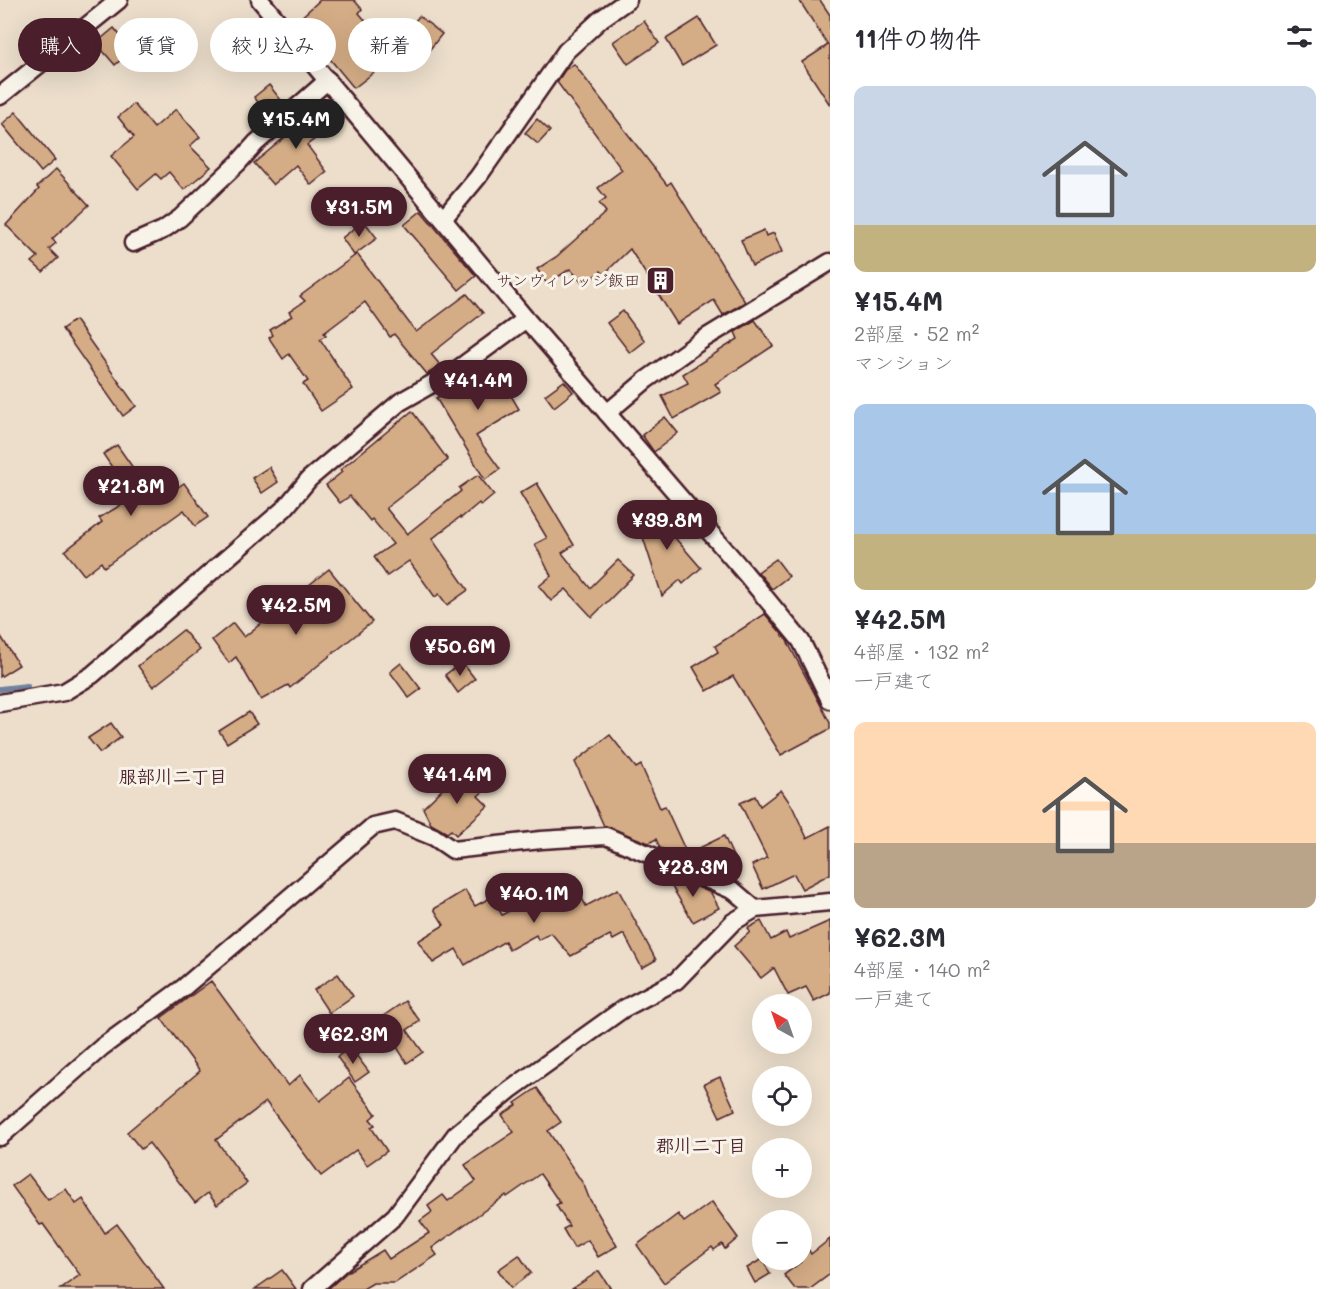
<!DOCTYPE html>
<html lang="ja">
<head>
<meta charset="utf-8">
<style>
	body { margin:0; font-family:Mali,"Klee One",sans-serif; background:#f2f2f3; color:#2b2b33; height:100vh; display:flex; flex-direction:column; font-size:22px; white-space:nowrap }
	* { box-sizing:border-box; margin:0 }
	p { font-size:20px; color:#7c7c81 }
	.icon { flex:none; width:33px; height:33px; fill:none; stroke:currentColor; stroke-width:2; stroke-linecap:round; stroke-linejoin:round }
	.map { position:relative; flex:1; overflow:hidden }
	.details { display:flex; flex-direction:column; background:#fff; width:510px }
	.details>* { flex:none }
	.banner { position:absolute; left:18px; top:18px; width:570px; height:54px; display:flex; gap:12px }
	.needle { width:39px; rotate:320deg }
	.buttons { position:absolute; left:752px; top:994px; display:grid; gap:12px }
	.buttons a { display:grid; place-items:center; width:60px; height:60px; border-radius:50%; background:#fff; box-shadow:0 6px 24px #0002; font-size:30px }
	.price { position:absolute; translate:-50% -51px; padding:0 14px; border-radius:21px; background:#4a1f2b; color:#fff; font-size:20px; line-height:39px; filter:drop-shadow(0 2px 3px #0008) }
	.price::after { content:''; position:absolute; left:50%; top:36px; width:18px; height:14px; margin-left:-9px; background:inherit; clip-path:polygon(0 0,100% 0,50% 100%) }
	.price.on { background:#222; color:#fff }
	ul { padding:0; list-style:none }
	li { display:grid; align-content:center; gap:12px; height:318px; padding:0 24px }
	li span { display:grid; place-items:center; height:186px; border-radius:12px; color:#555 }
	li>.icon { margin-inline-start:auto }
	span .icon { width:108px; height:108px; fill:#fffc; stroke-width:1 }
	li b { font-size:26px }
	h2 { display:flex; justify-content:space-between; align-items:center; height:72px; padding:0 24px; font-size:26px }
	.chip { padding:0 21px; border-radius:27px; background:#fff; box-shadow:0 6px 24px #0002; font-size:21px; line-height:54px }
	.chip.on { background:#4a1f2b; color:#fff }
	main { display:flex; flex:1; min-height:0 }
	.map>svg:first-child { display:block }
</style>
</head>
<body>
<main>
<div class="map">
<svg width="830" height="1289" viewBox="0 0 830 1289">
	<rect width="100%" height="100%" fill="#ecdecb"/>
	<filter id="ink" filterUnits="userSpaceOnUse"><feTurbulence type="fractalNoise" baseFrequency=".0167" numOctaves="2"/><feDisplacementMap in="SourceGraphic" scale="12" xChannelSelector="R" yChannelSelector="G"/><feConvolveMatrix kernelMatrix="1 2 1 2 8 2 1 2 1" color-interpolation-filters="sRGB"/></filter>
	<g filter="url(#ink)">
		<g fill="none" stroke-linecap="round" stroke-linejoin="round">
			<polyline stroke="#70829d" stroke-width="6" points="0,689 27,686"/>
		</g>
		<g fill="#d4ad86" stroke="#4a1f2b" stroke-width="1.5">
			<polygon points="320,0 354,0 362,9 359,13 376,33 361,44 379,55 386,63 354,88 325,53 321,56 300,32 304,29 297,21"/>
			<polygon points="799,0 820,0 830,15 830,105 802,62 828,45"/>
			<polygon points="419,16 442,34 427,53 404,35"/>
			<polygon points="699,18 716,45 682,66 666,39"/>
			<polygon points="644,21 659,43 628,64 613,42"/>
			<polygon points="114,28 132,50 115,65 96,43"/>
			<polygon points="284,45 298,63 288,71 274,53"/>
			<polygon points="574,64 667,185 671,182 745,302 723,315 714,300 677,324 630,249 604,274 601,271 585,285 570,269 547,284 537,269 556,257 606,212 599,203 606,198 598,188 622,170 557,82 565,70"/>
			<polygon points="269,85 284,104 270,117 254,97"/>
			<polygon points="134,104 154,128 176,109 200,137 190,146 211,167 184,190 169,172 161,179 156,174 138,189 111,156 134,137 118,117"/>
			<polygon points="315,106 331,127 307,145 327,172 311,185 296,165 273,185 254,163 285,137 283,134"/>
			<polygon points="16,112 55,160 41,172 2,124"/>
			<polygon points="537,119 550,131 538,144 525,133"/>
			<polygon points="56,169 89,205 52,239 56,243 49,249 58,258 43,272 32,262 38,257 6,225 39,189 37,187"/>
			<polygon points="421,211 476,276 459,290 404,225"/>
			<polygon points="364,221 377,238 354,255 342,238"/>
			<polygon points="764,230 766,236 774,233 782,252 752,266 741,240"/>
			<polygon points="357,254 416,332 467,294 483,313 431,354 441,366 427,374 394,334 390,337 365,302 324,333 326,335 320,339 353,389 321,411 303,384 308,381 289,354 283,359 269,338 273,335 270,330 292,316 289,312 305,301 300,296"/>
			<polygon points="623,311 645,341 630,353 607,323"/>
			<polygon points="75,320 136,406 123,416 62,329"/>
			<polygon points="755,320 773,346 715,384 721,392 674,419 662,396 688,383 683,374 738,339 735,332"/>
			<polygon points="491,362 519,409 476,436 500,469 485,480 436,398 443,394 440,391"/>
			<polygon points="564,381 573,392 554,407 545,395"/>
			<polygon points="412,411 448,460 386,508 407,534 461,491 459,488 478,475 494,495 481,506 479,503 461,518 460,517 432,539 468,590 447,605 439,594 435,597 409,561 387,576 374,557 393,544 372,519 370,521 350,496 340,503 326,485 342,472 340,470"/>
			<polygon points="665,417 678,433 654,452 642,435"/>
			<polygon points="117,445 154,498 169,487 172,491 184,483 208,517 195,526 184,510 104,567 101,562 84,575 65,551 102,522 99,518 131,499 128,495 130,494 103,454"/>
			<polygon points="269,467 278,482 262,493 252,478"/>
			<polygon points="537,483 574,545 562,553 590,588 618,560 634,575 592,617 566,589 551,601 539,586 551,576 535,544 547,538 520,493"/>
			<polygon points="663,506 679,525 670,532 701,568 683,584 680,580 662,596 639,525"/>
			<polygon points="776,559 789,576 772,589 758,572"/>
			<polygon points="329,569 372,622 290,688 288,685 261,700 236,657 229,663 212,640 233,623 244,637"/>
			<polygon points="765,614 786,639 830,723 830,729 781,755 733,676 707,691 693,667 718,652 715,646"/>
			<polygon points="183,630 200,650 153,687 138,666"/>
			<polygon points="0,635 19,665 0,677"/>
			<polygon points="462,662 475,679 458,693 445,675"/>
			<polygon points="401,663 421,689 409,698 390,672"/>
			<polygon points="249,712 257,724 227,743 219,731"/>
			<polygon points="111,723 121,737 100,753 88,738"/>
			<polygon points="610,735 636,768 641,765 660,808 665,806 687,854 724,836 736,863 716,872 660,848 656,839 649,843 604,826 575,762"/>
			<polygon points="482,773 491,785 478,796 488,806 456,835 451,830 447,833 431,824 423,808 452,780 462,790"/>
			<polygon points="781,790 792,806 807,838 830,826 830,874 802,889 794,874 763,889 752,865 767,858 740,803 755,796 760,806"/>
			<polygon points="663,872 711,893 719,908 693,922"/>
			<polygon points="567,878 570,882 573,880 586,906 618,889 656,960 642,968 624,934 613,940 610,935 571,956 551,933 538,940 536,935 509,950 505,941 465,965 456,949 433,963 418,941 444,925 434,909 465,890 475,906 492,897 502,915"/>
			<polygon points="761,921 771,940 786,932 789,939 830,921 830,993 814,1001 806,987 788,995 774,968 761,978 734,946 750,932 748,928"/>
			<polygon points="338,974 353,996 329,1013 314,990"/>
			<polygon points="211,981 288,1086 300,1075 320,1101 349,1078 376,1114 370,1119 375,1125 371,1127 387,1151 367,1165 356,1150 321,1176 266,1102 216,1140 247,1183 217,1205 208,1193 195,1203 149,1143 141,1149 127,1132 200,1071 161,1018"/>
			<polygon points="405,1001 420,1021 407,1030 423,1052 407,1063 379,1019"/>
			<polygon points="350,1047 369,1072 355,1082 337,1057"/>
			<polygon points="720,1077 735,1110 720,1117 704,1084"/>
			<polygon points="537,1088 561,1122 548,1131 584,1185 589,1198 617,1246 598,1257 588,1240 574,1248 563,1229 569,1226 556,1205 560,1203 540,1174 507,1197 506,1195 432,1248 437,1255 395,1283 373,1283 363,1289 328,1289 347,1272 383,1250 389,1259 429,1233 420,1221 432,1212 428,1206 443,1195 448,1201 476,1181 465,1165 514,1132 502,1115 517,1105 515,1103"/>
			<polygon points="28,1174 48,1200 66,1189 76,1204 83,1199 105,1233 117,1224 164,1289 60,1289 80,1275 43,1224 40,1225 12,1186"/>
			<polygon points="712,1202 738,1238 725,1249 722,1244 714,1250 712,1247 664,1283 637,1245 678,1214 684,1222"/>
			<polygon points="801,1238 811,1254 830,1239 830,1274 810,1289 795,1289 784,1275 801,1262"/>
			<polygon points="519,1255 531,1273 511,1288 498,1270"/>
			<polygon points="762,1259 770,1274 755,1283 747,1268"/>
			<polygon points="282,1270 296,1289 255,1289"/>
			<polygon points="599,1271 611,1289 572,1289"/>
		</g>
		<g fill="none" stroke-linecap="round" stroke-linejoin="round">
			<defs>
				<g id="street">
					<polyline points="260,0 526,319 745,573 801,641 830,700"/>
					<polyline points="0,96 119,0"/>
					<polyline points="443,219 478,177 566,51 601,19 628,0"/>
					<polyline points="133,243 163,230 180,218 238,163 256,143 328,80"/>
					<polyline points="607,413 646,380 702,340 830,262"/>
					<polyline points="0,703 64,692 92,675 285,508 309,479 400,402 458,369 526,319"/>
					<polyline points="0,1137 102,1047 183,988 373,826 395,821 434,837 453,850 541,840 606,836 734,891 755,909"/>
					<polyline points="312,1289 395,1216 456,1134 510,1090 623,1009 676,981 733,922 755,909 830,902"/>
				</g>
			</defs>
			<use href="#street" stroke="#4a1f2b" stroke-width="21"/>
			<use href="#street" stroke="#f7f3e8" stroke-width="16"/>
		</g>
	</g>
	<defs>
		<symbol id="building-square" viewBox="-11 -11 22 22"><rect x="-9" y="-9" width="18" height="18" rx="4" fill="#4a1f2b" stroke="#f7f3e8"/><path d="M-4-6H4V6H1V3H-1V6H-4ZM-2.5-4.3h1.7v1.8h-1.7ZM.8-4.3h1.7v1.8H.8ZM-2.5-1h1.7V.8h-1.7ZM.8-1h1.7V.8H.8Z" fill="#fff"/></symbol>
	</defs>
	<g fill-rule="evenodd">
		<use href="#building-square" x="644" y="264" width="33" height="33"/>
	</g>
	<g text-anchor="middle" stroke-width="6" stroke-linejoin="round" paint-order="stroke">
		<g font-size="16" fill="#4a1f2b" stroke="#f7f3e8" text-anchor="end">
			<text x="640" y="286">サンヴィレッジ飯田</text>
		</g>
		<g font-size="18" font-weight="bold" fill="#4a1f2b" stroke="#f7f3e8">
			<text x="173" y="783">服部川二丁目</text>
			<text x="701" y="1152">郡川二丁目</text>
		</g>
	</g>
</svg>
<div class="buttons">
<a><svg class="needle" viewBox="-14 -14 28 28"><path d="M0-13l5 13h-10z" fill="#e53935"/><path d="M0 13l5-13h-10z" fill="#7c7c81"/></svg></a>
<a><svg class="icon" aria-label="locate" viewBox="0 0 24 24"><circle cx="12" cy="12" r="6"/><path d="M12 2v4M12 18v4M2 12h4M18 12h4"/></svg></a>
<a>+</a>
<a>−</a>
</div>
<b class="price on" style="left:296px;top:150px">¥15.4M</b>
<b class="price" style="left:359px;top:238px">¥31.5M</b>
<b class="price" style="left:478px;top:411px">¥41.4M</b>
<b class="price" style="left:131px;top:517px">¥21.8M</b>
<b class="price" style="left:667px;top:551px">¥39.8M</b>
<b class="price" style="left:296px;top:636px">¥42.5M</b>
<b class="price" style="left:460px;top:677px">¥50.6M</b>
<b class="price" style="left:457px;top:805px">¥41.4M</b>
<b class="price" style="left:693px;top:898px">¥28.3M</b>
<b class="price" style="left:534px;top:924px">¥40.1M</b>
<b class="price" style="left:353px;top:1065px">¥62.3M</b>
<div class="banner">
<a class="chip on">購入</a>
<a class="chip">賃貸</a>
<a class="chip">絞り込み</a>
<a class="chip">新着</a>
</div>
</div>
<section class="details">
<h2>11件の物件<svg class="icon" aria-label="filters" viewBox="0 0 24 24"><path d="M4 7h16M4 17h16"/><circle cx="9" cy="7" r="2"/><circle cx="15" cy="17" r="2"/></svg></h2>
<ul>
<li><span style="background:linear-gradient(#c9d6e8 75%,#c2b280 0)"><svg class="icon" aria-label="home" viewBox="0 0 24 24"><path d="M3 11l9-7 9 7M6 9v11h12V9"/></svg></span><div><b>¥15.4M</b><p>2部屋 · 52 m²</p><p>マンション</p></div></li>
<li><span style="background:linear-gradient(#a9c7e8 70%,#c2b280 0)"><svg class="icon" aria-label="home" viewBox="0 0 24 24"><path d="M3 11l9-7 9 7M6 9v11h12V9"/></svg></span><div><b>¥42.5M</b><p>4部屋 · 132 m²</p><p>一戸建て</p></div></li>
<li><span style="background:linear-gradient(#ffd9b3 65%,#b9a48a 0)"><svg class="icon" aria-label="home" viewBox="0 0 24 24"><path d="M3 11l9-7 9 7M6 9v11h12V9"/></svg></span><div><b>¥62.3M</b><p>4部屋 · 140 m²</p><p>一戸建て</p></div></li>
</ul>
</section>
</main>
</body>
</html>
